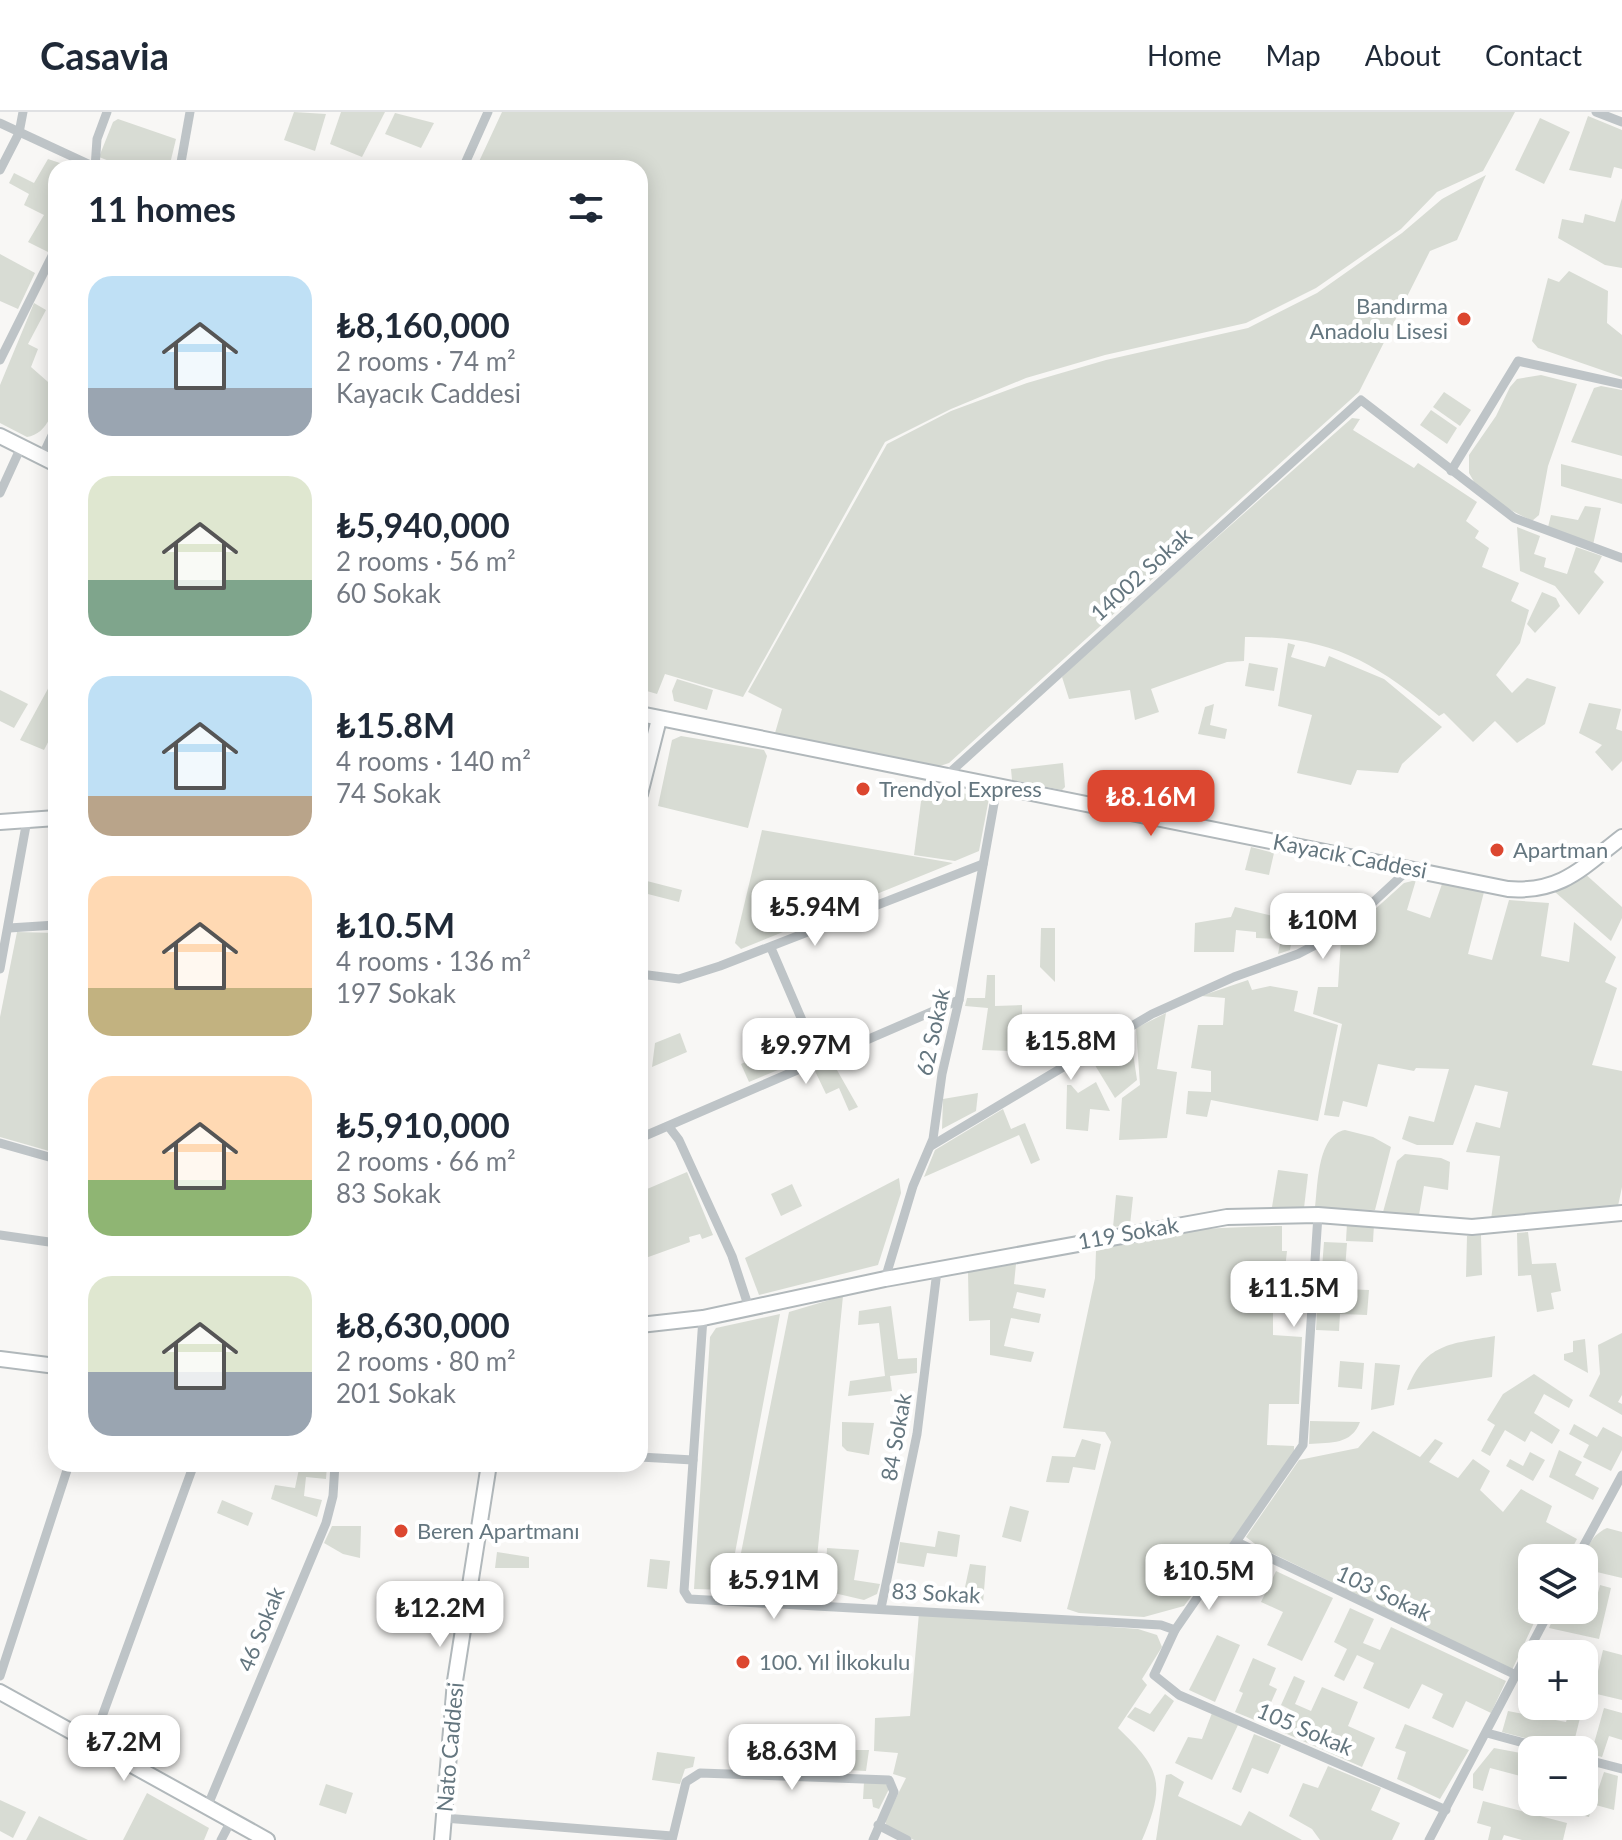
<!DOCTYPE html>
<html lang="en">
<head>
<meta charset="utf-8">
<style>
	body { margin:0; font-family:Lato,sans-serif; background:#f6f6f7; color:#1f2937; height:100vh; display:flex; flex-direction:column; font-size:30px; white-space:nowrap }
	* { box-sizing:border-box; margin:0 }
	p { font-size:26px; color:#747a83 }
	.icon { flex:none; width:44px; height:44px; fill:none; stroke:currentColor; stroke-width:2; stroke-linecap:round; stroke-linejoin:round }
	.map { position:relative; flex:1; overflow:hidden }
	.panel { position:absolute; left:48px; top:48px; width:600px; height:1312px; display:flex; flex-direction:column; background:#fff; border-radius:24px; box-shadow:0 4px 20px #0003 }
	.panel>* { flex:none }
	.tools { position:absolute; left:1518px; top:1432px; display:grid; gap:16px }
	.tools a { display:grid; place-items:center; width:80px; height:80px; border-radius:16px; background:#fff; box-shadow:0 4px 20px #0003; font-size:40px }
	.price { position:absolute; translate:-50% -68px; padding:0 18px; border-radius:16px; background:#fff; color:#222; font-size:26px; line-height:52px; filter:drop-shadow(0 2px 4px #0008) }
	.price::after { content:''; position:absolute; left:50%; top:48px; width:24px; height:18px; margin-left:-12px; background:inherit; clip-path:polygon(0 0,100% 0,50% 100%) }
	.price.active { background:#dc4730; color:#fff }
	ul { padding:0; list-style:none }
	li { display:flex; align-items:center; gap:24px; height:200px; padding:0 40px }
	li span { display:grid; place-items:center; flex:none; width:224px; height:160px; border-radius:24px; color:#555 }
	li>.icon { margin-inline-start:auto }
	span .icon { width:96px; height:96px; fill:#fffc; stroke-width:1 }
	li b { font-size:34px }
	h2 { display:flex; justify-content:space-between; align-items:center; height:96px; padding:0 40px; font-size:34px }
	header { display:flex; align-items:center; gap:48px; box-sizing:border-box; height:112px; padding:0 40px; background:#fff; border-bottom:2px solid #e0e1e3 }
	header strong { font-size:38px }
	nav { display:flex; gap:44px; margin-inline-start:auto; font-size:28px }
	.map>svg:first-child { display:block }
</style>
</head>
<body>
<header>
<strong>Casavia</strong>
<nav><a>Home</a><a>Map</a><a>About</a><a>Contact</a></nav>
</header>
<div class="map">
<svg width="1622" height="1728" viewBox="0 0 1622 1728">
	<rect width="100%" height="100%" fill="#f8f7f5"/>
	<g fill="#d8dcd4">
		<polygon points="294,0 326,2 315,39 284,28"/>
		<polygon points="341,0 385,0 362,45 330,32"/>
		<polygon points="502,0 1515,0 1483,59 1437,80 1401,117 1316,176 1246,211 1105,243 1026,266 951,297 885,330 743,585 665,562 657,582 640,577 640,56 476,56"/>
		<polygon points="395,1 434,11 421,36 385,22"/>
		<polygon points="1588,4 1622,18 1622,57 1614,55 1611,66 1569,58"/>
		<polygon points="1540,6 1570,20 1544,72 1515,58"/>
		<polygon points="118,7 176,27 169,56 127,56 99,45 113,10"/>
		<polygon points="48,47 75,56 56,56 56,124 48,140 28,130 44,103 24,93 29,82 9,71 14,61 34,71"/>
		<polygon points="1486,63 1457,128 1430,139 1359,280 949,651 940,654 775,621 782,597 748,580 887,332 951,299 1027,271 1106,248 1248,216 1317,181 1402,121 1442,87"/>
		<polygon points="1622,86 1622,156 1605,153 1558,126 1562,107 1583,111 1585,102 1615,110"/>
		<polygon points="0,142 35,161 18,197 0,189"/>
		<polygon points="1569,159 1608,179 1607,211 1622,223 1622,265 1538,236 1532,229 1548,166 1559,170"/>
		<path d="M34,191l12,7 -18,34 10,5 -7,18 25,22c0,19 -8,45 -29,48l-27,-14v-38z"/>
		<polygon points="1541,263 1577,272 1548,354 1539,403 1532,409 1501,393 1477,375 1469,361 1469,343 1496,304 1510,275 1517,267"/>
		<polygon points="1601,274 1622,278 1622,344 1571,330 1594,276"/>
		<polygon points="1444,280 1471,298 1460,314 1433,295"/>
		<polygon points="1431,298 1457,316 1447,332 1420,313"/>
		<path d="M1352,306l8,1 -7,11 61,38 4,-5 59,39 -11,19 13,10 -4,7 14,10 -7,19 37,16 -8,18 18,9 -9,33 -24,32 16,18 15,-15 29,9 -11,37 -28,19 -22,-22 -22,21 -29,-29 -5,3c-64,-54 -108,-80 -194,-79l-1,24 -17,1 -76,27 8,23 -24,8 -5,-30 -61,9 -7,-22 17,-18z"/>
		<polygon points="1561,352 1622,367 1622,392 1561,374"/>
		<polygon points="1585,394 1601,396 1593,433 1548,415 1551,403 1578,408"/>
		<polygon points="1517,415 1540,424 1534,442 1546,446 1544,455 1567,462 1576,435 1602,444 1594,460 1604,470 1579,503 1555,474 1520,459"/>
		<polygon points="1542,480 1556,486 1560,494 1535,521 1527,512"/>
		<polygon points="1288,531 1295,533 1291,545 1325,555 1329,544 1384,567 1442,615 1402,652 1398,661 1357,658 1351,673 1297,661 1312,603 1278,594"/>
		<polygon points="1249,551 1278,556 1274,579 1245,574"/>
		<polygon points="56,562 56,615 44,638 20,628"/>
		<polygon points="677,567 713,578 707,598 674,589 672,579"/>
		<polygon points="0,578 28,592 14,616 0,609"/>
		<polygon points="1589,591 1621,597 1616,617 1622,619 1622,649 1612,659 1595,640 1602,633 1579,621"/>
		<polygon points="1214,592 1210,613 1227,617 1225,627 1198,622 1205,595"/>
		<polygon points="681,624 764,638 767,644 748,716 658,694 672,628"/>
		<polygon points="1063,651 1065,675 1062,678 1012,668 1011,657"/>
		<polygon points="1128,658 1131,690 1106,685 1105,659"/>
		<polygon points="923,674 989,686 979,739 955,749 914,743"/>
		<polygon points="762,718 953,751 741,837 735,831"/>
		<polygon points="1251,735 1274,741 1269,763 1245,758"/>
		<polygon points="1583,760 1622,795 1622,806 1611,829 1555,780"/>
		<polygon points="643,768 682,778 679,790 640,780"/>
		<polygon points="1416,768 1407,798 1430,806 1442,772 1484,780 1468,842 1492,848 1509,788 1549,791 1541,844 1569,850 1574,810 1616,845 1605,870 1617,876 1592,953 1622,959 1622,1075 1618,1094 1491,1107 1500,1044 1466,1040 1476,1010 1500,1016 1508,980 1475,973 1453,1033 1417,1033 1402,1027 1409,1004 1434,1010 1449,957 1416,956 1414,959 1378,952 1367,995 1343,989 1339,1005 1324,1003 1342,912 1313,902 1318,875 1338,875 1341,828 1404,771"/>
		<polygon points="1235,795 1295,809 1290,838 1278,842 1281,827 1256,826 1256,820 1236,818 1234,840 1194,840 1195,811 1231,805"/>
		<polygon points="1041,816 1055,816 1055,870 1040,855"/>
		<polygon points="17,820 56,821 56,1041 0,1025 0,905"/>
		<polygon points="987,863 995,863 995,894 1022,893 1022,913 1010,913 1010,939 982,938 988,896 965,894 967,886 985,886"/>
		<polygon points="1248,868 1252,878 1270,874 1298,879 1294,899 1338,913 1318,1009 1211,988 1207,1005 1186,1002 1188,979 1211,980 1211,959 1191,956 1198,913 1223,913 1225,886 1201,884"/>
		<polygon points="1166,901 1157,957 1177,960 1167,1026 1119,1028 1122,986 1140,973 1136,916"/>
		<polygon points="680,921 687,940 652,955 655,931"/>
		<polygon points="1122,923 1132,934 1137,968 1115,986 1090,945"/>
		<polygon points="770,939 778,958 749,970 741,952"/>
		<polygon points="833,951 858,995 849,999 839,976 826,982 815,959"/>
		<polygon points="1096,970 1110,999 1090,997 1088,1019 1066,1017 1067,973 1071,973 1078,981"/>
		<polygon points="978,981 976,999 942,1017 943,987"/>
		<polygon points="1003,997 1011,1017 1025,1011 1040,1048 1031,1052 1019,1023 924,1065 935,1038"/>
		<path d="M1345,1018l28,7 18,10 -16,63 -60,-1c3,-23 2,-74 30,-79z"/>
		<polygon points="1405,1042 1441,1046 1450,1050 1448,1078 1424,1074 1419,1103 1383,1100 1397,1049"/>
		<polygon points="1278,1058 1308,1062 1304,1096 1272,1095"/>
		<polygon points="687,1060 713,1123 702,1127 700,1122 689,1125 690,1130 640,1148 640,1080"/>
		<polygon points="899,1066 901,1081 878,1153 759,1183 745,1146"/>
		<polygon points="792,1072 802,1094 781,1104 771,1082"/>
		<polygon points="1116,1083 1133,1085 1130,1113 1113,1115"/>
		<polygon points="1347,1111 1374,1112 1373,1130 1346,1129"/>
		<path d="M1282,1114v25h5l-2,18 23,3 -3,36 -32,1v26l29,2 -3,67h-30l-2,41 27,1v9l-110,151 -40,11 -65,-4 -12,-4 44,-167 -6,-10 -42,-4 32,-150 1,-27c53,-22 129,-24 186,-25z"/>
		<polygon points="1528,1120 1532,1152 1556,1151 1561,1179 1551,1181 1554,1197 1537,1200 1531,1163 1518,1164 1517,1121"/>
		<polygon points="1481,1123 1482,1163 1466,1165 1467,1124"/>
		<polygon points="1324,1130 1347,1131 1345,1158 1322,1156"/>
		<polygon points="1016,1152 1014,1172 1046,1177 1044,1186 1017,1180 1013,1196 1041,1202 1039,1211 1011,1206 1004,1234 1034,1240 1031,1250 990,1243 990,1208 969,1209 968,1160"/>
		<polygon points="1318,1176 1369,1178 1367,1203 1340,1202 1339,1219 1316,1218"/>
		<polygon points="843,1184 813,1486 742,1480 741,1441 789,1200"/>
		<polygon points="891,1194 898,1247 917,1246 917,1261 890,1264 892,1279 848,1284 850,1269 885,1264 879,1211 858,1213 859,1199"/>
		<polygon points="780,1202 728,1478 694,1477 710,1225 716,1216"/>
		<polygon points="1622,1221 1622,1283 1618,1290 1622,1292 1622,1303 1589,1284 1600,1262 1598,1233"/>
		<path d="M1495,1224l-3,41 -85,13c18,-47 43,-46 88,-54z"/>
		<polygon points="1585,1227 1588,1261 1564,1248 1564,1242 1573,1240 1573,1229"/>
		<polygon points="1340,1249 1364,1251 1362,1277 1338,1275"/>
		<polygon points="1375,1251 1400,1253 1394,1293 1371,1298"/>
		<polygon points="1534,1262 1573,1288 1569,1296 1544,1282 1534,1301 1560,1318 1552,1332 1531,1319 1525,1330 1505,1318 1490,1344 1481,1339 1495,1313 1487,1308 1503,1282"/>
		<path d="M1310,1309l50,1c-9,23 -28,20 -51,22z"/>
		<polygon points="842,1310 874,1311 869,1343 847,1339 842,1334"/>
		<polygon points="1574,1312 1597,1325 1603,1315 1622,1325 1622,1338 1611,1359 1583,1345 1589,1333 1569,1322"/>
		<polygon points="1373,1319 1420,1345 1435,1327 1443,1331 1429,1350 1458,1366 1473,1347 1490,1359 1480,1378 1503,1400 1521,1377 1552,1394 1546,1410 1577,1427 1567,1446 1532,1446 1532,1498 1540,1498 1512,1558 1259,1435 1246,1425 1299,1348 1358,1336"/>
		<polygon points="1082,1327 1101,1332 1095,1358 1073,1355 1069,1371 1046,1370 1052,1344 1075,1345"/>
		<polygon points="1559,1338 1582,1350 1575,1363 1599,1376 1593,1388 1549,1365"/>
		<polygon points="1530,1340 1545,1348 1533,1369 1506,1354 1510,1347 1523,1354"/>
		<polygon points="300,1352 327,1353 326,1367 306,1365 304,1384 322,1388 317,1405 271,1387 275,1373 295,1376"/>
		<polygon points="222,1388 253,1401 248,1414 217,1401"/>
		<polygon points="1010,1394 1029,1399 1021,1430 1002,1425"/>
		<polygon points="332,1414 361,1414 360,1446 343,1442 324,1431"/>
		<path d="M1607,1416l15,4v46l-38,-9c0,-16 5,-33 23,-41z"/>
		<polygon points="938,1419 960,1423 957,1445 927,1441 924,1455 897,1451 900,1430 935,1435"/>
		<polygon points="827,1436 859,1438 854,1468 880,1472 877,1482 864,1488 834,1481 826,1458"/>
		<polygon points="497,1440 529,1445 529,1456 495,1456"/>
		<polygon points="650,1447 670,1449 667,1477 647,1475"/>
		<polygon points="970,1452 986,1454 983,1491 962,1489"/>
		<polygon points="1276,1459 1333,1486 1302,1549 1267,1533 1283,1500 1261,1490"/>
		<polygon points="1600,1473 1611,1476 1599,1527 1549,1516 1557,1498 1593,1500"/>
		<polygon points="1350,1496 1374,1507 1363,1531 1380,1538 1391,1515 1506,1569 1491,1601 1466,1589 1453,1616 1432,1606 1443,1582 1422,1572 1409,1597 1363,1576 1374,1551 1357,1543 1344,1569 1334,1564 1347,1537 1334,1530"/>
		<path d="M919,1501l219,16 19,6 5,12 -20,32 5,6 -29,43c43,41 48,56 24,112h-228l-27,-13 -2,-7 21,-42 -13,-4 5,-21 -24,-2 1,-33 35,-2z"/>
		<polygon points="1217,1523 1240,1533 1215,1590 1189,1578"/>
		<polygon points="1603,1538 1622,1543 1622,1588 1584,1579 1584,1556 1598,1559"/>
		<polygon points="1253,1546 1276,1556 1269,1573 1277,1577 1262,1611 1235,1600 1243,1581 1239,1579"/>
		<polygon points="1294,1564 1305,1569 1295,1592 1311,1599 1322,1575 1358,1590 1348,1614 1375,1626 1362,1655 1280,1619 1289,1597 1281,1593"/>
		<polygon points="1165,1582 1174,1589 1154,1620 1127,1605 1135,1595 1150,1602"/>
		<polygon points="1571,1594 1583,1594 1572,1638 1502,1620 1508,1599 1566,1610"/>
		<polygon points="1604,1596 1622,1601 1622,1628 1609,1624 1602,1645 1591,1642"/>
		<polygon points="1212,1601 1238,1613 1212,1668 1175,1651 1188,1625 1202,1627"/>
		<polygon points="1405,1612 1469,1638 1440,1687 1397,1667 1406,1640 1395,1636"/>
		<polygon points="1254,1622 1281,1633 1268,1662 1252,1656 1241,1681 1232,1677"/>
		<polygon points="1494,1636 1532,1643 1532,1667 1490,1656 1483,1679 1473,1676 1473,1662"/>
		<polygon points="847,1638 869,1638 866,1659 847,1658"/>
		<polygon points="657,1640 695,1645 693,1655 685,1657 680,1672 652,1668"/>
		<polygon points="1328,1654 1381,1676 1371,1698 1400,1711 1392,1728 1320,1728 1312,1717 1289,1704 1303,1671 1318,1676"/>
		<polygon points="1604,1660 1618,1664 1614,1698 1592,1692 1589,1705 1533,1692 1584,1690 1584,1677 1597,1681"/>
		<polygon points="1171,1662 1184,1670 1178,1684 1241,1714 1249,1699 1302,1728 1156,1728 1165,1669 1166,1663"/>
		<polygon points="864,1670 886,1672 889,1677 879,1697 873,1695 872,1687 863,1687"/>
		<polygon points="326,1672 353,1681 346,1702 319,1693"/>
		<polygon points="147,1681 209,1716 204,1728 123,1728"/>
		<polygon points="0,1688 26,1700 13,1726 0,1719"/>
		<polygon points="1483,1689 1567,1711 1563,1728 1522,1728 1504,1723 1502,1728 1488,1728 1491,1715 1477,1711"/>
		<polygon points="39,1704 88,1728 26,1728"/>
	</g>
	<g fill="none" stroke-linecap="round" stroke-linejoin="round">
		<defs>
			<g id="secondary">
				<polyline points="0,324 56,352"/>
				<path d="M640,602l868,175c53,4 74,-21 114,-52"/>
				<polyline points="640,682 659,607"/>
				<polyline points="0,710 56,706"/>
				<polyline points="640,1213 703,1206 885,1167 1227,1105 1318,1103 1472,1115 1622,1101"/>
				<polyline points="0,1247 56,1254"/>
				<polyline points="0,1580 267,1728"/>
				<polyline points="442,1728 455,1569 489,1352"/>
			</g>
		</defs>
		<use href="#secondary" stroke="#b1b8bb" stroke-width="18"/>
		<g stroke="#bec4c7" stroke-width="9">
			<polyline points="1596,0 1622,10"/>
			<polyline points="0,11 97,56"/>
			<polyline points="95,56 97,27 107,0"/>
			<polyline points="180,56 190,0"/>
			<polyline points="463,56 488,0"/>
			<polyline points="0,58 19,21 23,0"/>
			<polyline points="0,248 56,136"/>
			<polyline points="42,345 56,315"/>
			<polyline points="1451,359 1518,249 1622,272"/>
			<polyline points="0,381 21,335"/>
			<polyline points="946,664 1361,288 1514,406 1622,446"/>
			<polyline points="9,816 56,813"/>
			<polyline points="771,836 820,950"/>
			<polyline points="0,857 27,708"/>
			<polyline points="640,862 679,867 720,854 983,752"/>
			<polyline points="669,1015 679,1028 732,1144 749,1196"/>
			<polyline points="640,1026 959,888"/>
			<polyline points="0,1031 56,1047"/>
			<polyline points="931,1034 1152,902 1234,865 1298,842 1342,819 1409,757"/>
			<polyline points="1318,1103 1303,1333 1175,1518 1154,1563 1179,1583 1446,1698"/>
			<polyline points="0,1123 56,1131"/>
			<polyline points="885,1167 913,1074 933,1027 942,962 959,888 997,675"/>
			<polyline points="703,1206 684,1479 689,1487 1161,1513 1175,1518"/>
			<polyline points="640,1345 693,1348"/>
			<polyline points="1237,1430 1516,1563"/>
			<polyline points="1577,1446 1622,1363"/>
			<polyline points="881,1496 917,1322 937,1159"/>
			<polyline points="0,1564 69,1352"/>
			<polyline points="1487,1621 1550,1638"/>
			<polyline points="92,1632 194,1352"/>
			<polyline points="1584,1647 1622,1657"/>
			<polyline points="208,1693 326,1411 333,1384 335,1352"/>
			<polyline points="444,1706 672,1724"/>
			<polyline points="878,1713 907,1728"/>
			<polyline points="221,1728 232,1707"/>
			<polyline points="672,1728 686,1670 700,1661 889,1668 894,1680 873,1728"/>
			<polyline points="1429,1728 1550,1498"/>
		</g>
		<use href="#secondary" stroke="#fff" stroke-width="14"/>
	</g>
	<g fill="#dc4730" stroke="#fff" stroke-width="3">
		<circle cx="1464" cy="207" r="8"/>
		<circle cx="863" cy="677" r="8"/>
		<circle cx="1497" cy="738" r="8"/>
		<circle cx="401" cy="1419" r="8"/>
		<circle cx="743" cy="1550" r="8"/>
	</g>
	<g text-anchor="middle" stroke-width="8" stroke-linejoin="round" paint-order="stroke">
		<g font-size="22" fill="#64767f" stroke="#fff" text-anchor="start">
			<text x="1448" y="202" text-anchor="end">Bandırma<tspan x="1448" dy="25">Anadolu Lisesi</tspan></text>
			<text x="879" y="685">Trendyol Express</text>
			<text x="1513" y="746">Apartman</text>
			<text x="417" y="1427">Beren Apartmanı</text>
			<text x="759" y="1558">100. Yıl İlkokulu</text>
		</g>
		<g font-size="22" fill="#64767f" stroke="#fff">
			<text transform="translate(1141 462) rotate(-42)" y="8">14002 Sokak</text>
			<text transform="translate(1350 744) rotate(11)" y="8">Kayacık Caddesi</text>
			<text transform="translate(933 920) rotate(-78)" y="8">62 Sokak</text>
			<text transform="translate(1128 1121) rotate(-10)" y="8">119 Sokak</text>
			<text transform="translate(896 1325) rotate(-80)" y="8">84 Sokak</text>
			<text transform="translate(936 1481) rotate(3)" y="8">83 Sokak</text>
			<text transform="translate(1384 1481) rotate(25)" y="8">103 Sokak</text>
			<text transform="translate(261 1517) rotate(-68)" y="8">46 Sokak</text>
			<text transform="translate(1305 1617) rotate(23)" y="8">105 Sokak</text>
			<text transform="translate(450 1635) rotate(-85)" y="8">Nato Caddesi</text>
		</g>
	</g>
</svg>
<div class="tools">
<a><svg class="icon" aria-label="layers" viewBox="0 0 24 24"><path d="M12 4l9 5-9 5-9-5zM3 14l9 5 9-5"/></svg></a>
<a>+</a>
<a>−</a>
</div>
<b class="price active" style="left:1151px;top:726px">₺8.16M</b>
<b class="price" style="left:815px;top:836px">₺5.94M</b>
<b class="price" style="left:1323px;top:849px">₺10M</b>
<b class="price" style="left:1071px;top:970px">₺15.8M</b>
<b class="price" style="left:806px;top:974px">₺9.97M</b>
<b class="price" style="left:1294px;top:1217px">₺11.5M</b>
<b class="price" style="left:1209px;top:1500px">₺10.5M</b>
<b class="price" style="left:774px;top:1509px">₺5.91M</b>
<b class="price" style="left:440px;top:1537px">₺12.2M</b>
<b class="price" style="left:124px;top:1671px">₺7.2M</b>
<b class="price" style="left:792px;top:1680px">₺8.63M</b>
<section class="panel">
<h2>11 homes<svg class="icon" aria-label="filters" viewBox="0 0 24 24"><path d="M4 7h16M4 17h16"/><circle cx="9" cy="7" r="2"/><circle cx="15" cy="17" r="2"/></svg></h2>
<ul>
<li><span style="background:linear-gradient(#bfe0f5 70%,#9aa5b1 0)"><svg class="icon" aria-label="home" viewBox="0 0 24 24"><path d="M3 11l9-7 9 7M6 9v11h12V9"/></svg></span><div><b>₺8,160,000</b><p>2 rooms · 74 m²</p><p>Kayacık Caddesi</p></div></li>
<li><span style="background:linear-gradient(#dfe7d0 65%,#7fa58c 0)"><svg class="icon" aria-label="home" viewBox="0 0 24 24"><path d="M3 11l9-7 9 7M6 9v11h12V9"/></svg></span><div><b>₺5,940,000</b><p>2 rooms · 56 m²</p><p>60 Sokak</p></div></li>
<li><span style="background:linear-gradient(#bfe0f5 75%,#b9a48a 0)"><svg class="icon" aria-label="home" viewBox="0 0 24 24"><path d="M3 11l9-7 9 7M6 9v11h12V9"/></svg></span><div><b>₺15.8M</b><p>4 rooms · 140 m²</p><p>74 Sokak</p></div></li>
<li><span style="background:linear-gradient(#ffd9b3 70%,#c2b280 0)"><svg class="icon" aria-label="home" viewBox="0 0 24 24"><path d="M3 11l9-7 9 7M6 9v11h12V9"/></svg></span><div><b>₺10.5M</b><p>4 rooms · 136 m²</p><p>197 Sokak</p></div></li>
<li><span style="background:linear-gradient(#ffd9b3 65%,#8fb573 0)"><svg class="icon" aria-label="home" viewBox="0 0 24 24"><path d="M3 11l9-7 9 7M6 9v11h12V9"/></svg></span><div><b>₺5,910,000</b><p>2 rooms · 66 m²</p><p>83 Sokak</p></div></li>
<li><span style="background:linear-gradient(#dfe7d0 60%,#9aa5b1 0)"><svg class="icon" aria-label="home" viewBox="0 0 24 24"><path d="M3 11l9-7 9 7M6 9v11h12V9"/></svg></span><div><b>₺8,630,000</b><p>2 rooms · 80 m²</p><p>201 Sokak</p></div></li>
</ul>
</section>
</div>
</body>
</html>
